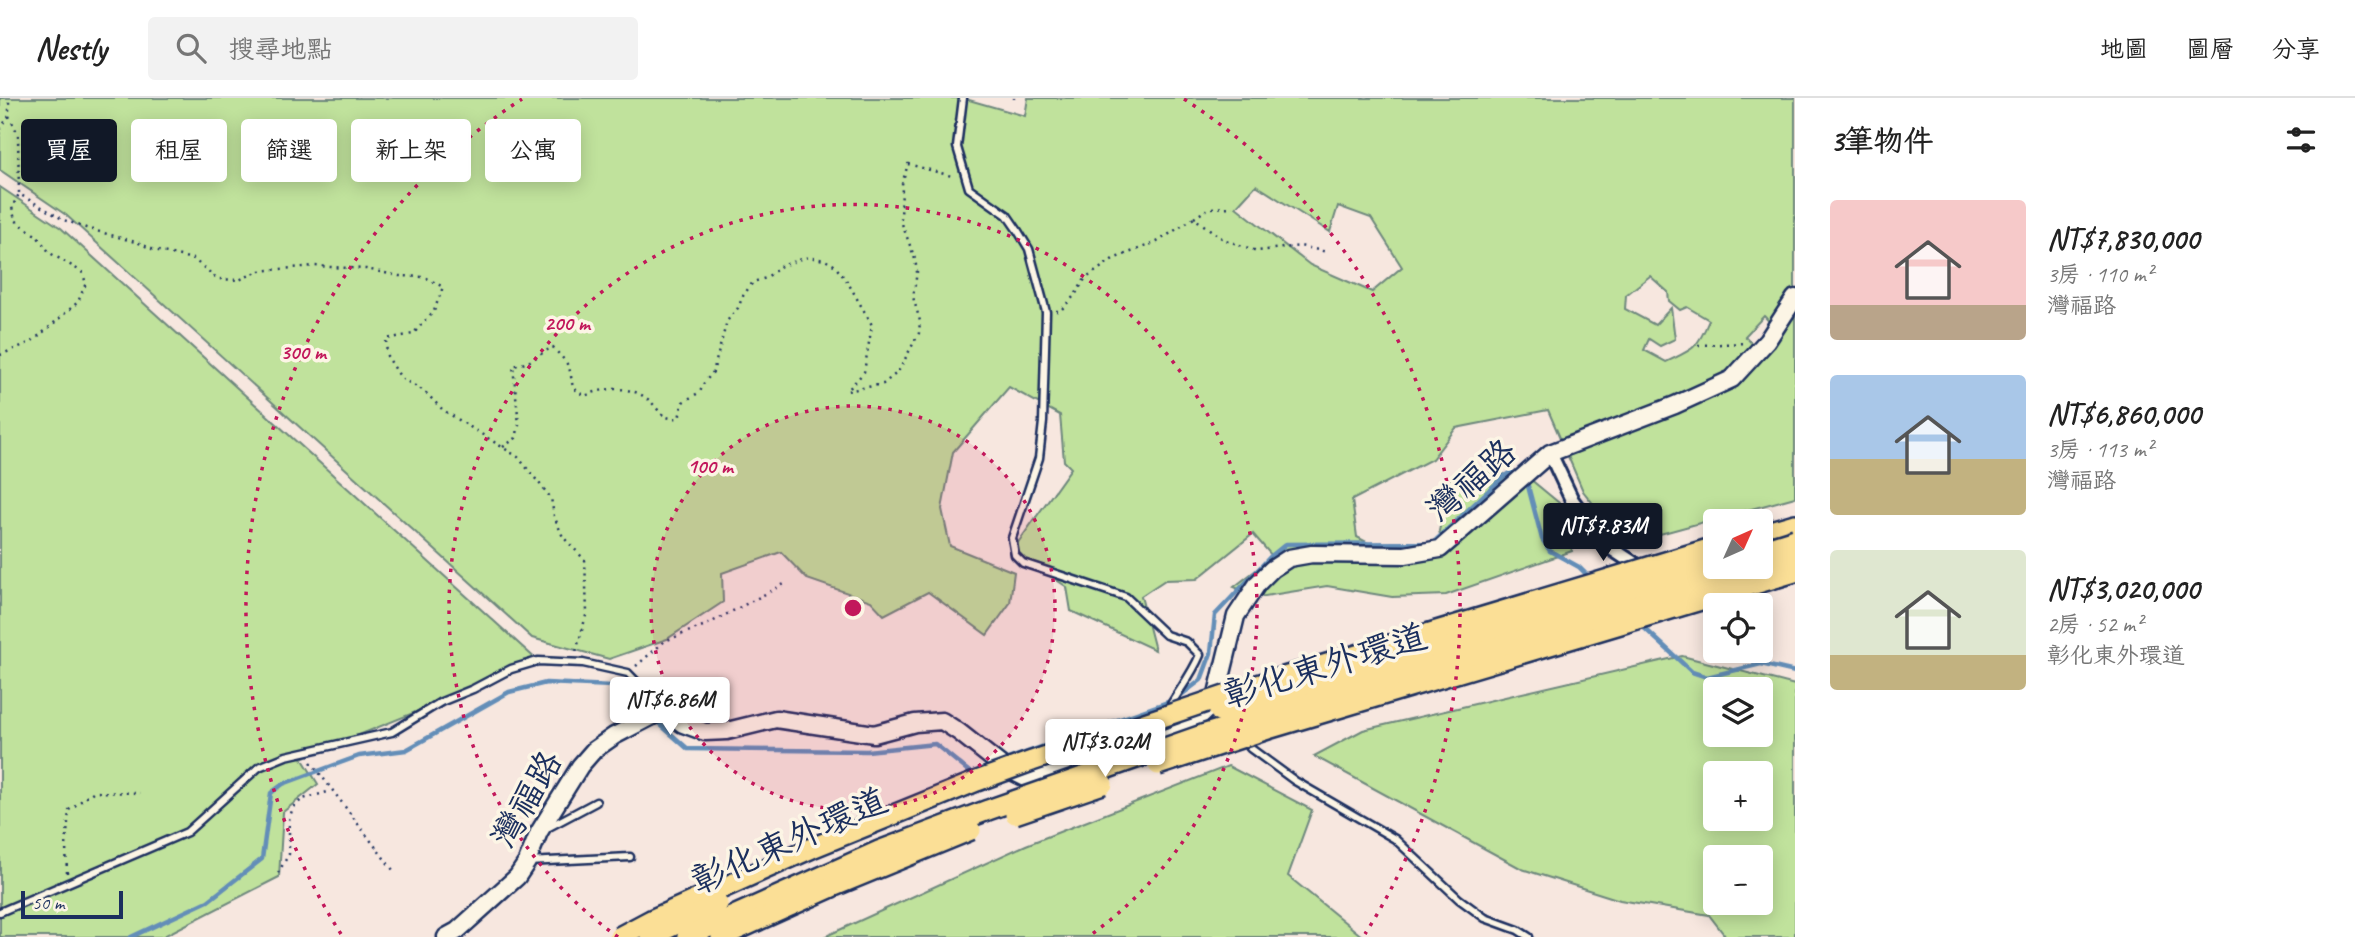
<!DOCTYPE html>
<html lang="zh-TW">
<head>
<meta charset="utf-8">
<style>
	body { margin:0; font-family:Caveat,"LXGW WenKai TC",sans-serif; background:#f2f2f2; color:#222; height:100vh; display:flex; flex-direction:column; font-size:26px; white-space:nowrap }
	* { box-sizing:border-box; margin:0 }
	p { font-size:23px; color:#767676 }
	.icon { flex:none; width:38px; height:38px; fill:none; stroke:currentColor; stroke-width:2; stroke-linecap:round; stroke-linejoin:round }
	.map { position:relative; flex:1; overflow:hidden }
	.drawer { display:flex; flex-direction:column; background:#fff; width:560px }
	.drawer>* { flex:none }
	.guide { position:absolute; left:21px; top:21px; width:665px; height:63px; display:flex; gap:14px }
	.needle { width:46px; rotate:45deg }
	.controls { position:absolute; left:1703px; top:411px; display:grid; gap:14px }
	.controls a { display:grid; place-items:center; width:70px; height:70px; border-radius:7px; background:#fff; box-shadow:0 4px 18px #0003; font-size:35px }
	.scale { position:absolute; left:21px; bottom:18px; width:102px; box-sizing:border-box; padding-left:7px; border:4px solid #1b2f5e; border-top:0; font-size:19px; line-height:24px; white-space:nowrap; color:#1b2f5e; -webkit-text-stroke:5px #fcf5e5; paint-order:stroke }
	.price { position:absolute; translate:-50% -60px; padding:0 16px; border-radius:7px; background:#fff; color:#222; font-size:23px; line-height:46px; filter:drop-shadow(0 2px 4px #0008) }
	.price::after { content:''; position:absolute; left:50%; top:42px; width:21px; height:16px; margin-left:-10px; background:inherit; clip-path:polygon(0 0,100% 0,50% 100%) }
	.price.active { background:#111827; color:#fff }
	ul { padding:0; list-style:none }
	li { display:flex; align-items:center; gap:21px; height:175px; padding:0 35px }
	li span { display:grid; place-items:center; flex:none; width:196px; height:140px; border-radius:7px; color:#555 }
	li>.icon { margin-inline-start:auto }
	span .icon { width:84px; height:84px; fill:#fffc; stroke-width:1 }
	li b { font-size:30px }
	h2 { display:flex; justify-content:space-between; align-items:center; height:84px; padding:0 35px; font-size:30px }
	.tag { padding:0 24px; border-radius:7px; background:#fff; box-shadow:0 4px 18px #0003; font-size:24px; line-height:63px }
	.tag.active { background:#111827; color:#fff }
	header { display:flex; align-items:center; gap:42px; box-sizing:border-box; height:98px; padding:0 35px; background:#fff; border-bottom:2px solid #e0e0e0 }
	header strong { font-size:33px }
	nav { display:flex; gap:38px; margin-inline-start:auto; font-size:24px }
	.search { width:490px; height:63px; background:#f2f2f2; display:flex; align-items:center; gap:18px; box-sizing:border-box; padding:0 24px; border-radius:7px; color:#767676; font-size:26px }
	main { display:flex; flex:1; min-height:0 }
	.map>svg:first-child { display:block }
</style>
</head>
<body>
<header>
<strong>Nestly</strong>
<div class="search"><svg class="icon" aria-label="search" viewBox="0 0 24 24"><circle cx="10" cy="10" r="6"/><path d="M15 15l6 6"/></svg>搜尋地點</div>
<nav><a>地圖</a><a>圖層</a><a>分享</a></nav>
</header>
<main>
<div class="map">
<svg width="1795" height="839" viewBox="0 0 1795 839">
	<rect width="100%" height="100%" fill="#f7e7df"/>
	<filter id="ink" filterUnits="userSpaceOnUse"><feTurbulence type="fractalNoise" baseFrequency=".0143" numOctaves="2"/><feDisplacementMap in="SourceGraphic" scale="14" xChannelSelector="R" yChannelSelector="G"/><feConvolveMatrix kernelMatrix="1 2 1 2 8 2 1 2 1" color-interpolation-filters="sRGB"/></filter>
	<g filter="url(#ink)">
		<g fill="#c0e29c" stroke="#6e887d" stroke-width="2" fill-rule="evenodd">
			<path d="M0,0h962l63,18 3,-18h767v399l-146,40 -31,-2 -35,-44 -35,-81 -92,18 -24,31 -80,41 5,37 49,26 40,-8 -7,-24 12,-51 19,-12 60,11 34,28 8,44 -126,44 -54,2 -65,-11 -68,11 -25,-10 39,-30 -20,-23 -56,45 -32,1 -24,16 14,54 -84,-39 -4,-24 -55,-36 59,-83 -7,-7 -4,-46 -51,-28 -56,65 -11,57 8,37 64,26 -4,31 -23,32 -59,-43 -44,23 -13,-14 -64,-22 -26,-27 -59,21 1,29 -56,37 -58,20 -77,-21 -466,-423 -66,-45zM1256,87l74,47 8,-26 33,12 31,49 -30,25 -62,-27 -74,-58zM1650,178l18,16 1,9 11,9 7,-3 22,13c-11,28 -16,30 -43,42l-22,-12 5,-11 11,7 15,-7 -4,-31 -16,17 -30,-16 1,-14zM1764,218l14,15 -21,18 -12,-13z"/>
			<polygon points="0,89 61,130 539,564 302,660 318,686 283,714 279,779 162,839 0,839"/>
			<path d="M1682,558l113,29v252h-69l-17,-22 -89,-15 -98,-31 -208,-113 49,-26zM1715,592h45v45h-45zM1715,676h45v45h-45zM1715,760h45v45h-45z"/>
			<polygon points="1228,668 1312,712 1288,778 1363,839 824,839 1026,747"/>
		</g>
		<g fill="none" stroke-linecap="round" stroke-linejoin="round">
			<g stroke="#648eb8" stroke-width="4.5">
				<polyline points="1640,526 1692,574 1707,579 1761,566 1795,574"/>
				<polyline points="654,621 688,651 867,653 935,646 972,676 975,675"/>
				<polyline points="1002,663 1176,601 1201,582 1211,555 1215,517 1270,459 1286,446 1433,445 1503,379 1511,374 1528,388 1542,441 1550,453 1579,469 1589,479"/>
				<polyline points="131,839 208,803 262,761 271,695 283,686 359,658 406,652 509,594 546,585 612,588 628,598 647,615"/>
			</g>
			<defs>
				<g id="service">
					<path d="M963,0l-6,49 12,41 38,27 11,16 11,18 17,63 -3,110 -4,36 -27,80 3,17 8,8 103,34 40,38 21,7 13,13c-8,19 -20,34 -30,51l1,5"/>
					<polyline points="1244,642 1250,650 1295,683 1395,741 1459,801 1485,820 1518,832 1529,839"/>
					<polyline points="547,730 596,704"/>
					<polyline points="527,764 630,759"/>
					<polyline points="0,814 187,734 259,669 286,658 392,634 441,604 473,591 511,571 538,563 583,565 628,575 663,611"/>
				</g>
				<polyline id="minor" points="1550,355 1572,402 1603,445 1644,472"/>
				<g id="tertiary">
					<polyline points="1165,640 1184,633 1215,604 1236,518 1258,485 1272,471 1289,460 1312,456 1405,457 1440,451 1550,355 1675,307 1732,281 1767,243 1795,200"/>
					<polyline points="446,839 457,833 517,779 527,764 539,734 580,668 594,652 614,638 664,612 683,626 705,634 727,633 776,621 874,636 915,625 942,623 959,634 1002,668 1028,681 1056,677 1091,666"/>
				</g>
				<polyline id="primary" points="1760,436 1795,426"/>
			</defs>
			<use href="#service" stroke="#1b2f5e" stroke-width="11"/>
			<use href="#minor" stroke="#1b2f5e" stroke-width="18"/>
			<use href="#tertiary" stroke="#1b2f5e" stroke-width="21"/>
			<use href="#primary" stroke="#1b2f5e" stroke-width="24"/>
			<g stroke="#1b2f5e" stroke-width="2.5" stroke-dasharray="2 5" stroke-linecap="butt">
				<polyline points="1014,1 1014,0"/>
				<polyline points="9,18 18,36 19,96 64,122 86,130 139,145 154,152 193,161 218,181 239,182 259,173 314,168 366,171 399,178 425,179 443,189 434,213 413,236 386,241 387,258 401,280 424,293 443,312 518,359 551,400 554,418 563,439 585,462 587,514 576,554"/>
				<polyline points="0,31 9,18 9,0"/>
				<polyline points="1194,120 1209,110 1233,109"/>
				<polyline points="1056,213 1060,213 1075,197 1085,181 1113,161 1157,144 1194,120 1223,141 1257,153 1300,148 1327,154"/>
				<polyline points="1698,247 1747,245"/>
				<polyline points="0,257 31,244 46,232 78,204 86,185 82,174 50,155 37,138 15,122 12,109 19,96"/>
				<path d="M503,349l13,-9 3,-13 -6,-59c22,-4 22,-10 40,-19 4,6 12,12 15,19 7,15 -2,20 17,30 19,-9 46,-11 64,4 12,11 12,20 30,18l4,-16 17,-10 4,-9 9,-11 14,-51 11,-13 5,-12 10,-14 13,-4 15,-12 27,-9 17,3 9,5 13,16 25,44 -8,47 -17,19 36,-7 15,-12 21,-39 1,-12 -7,-24 4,-25 -2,-13 -14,-38 1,-37 6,-20 47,13"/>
				<polyline points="636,568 665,543 708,526 788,484"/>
				<polyline points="311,664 393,772"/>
				<polyline points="67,775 66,749 69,712 93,694 140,695"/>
				<polyline points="278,775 289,756 289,722 293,709 303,701 331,693"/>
			</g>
			<use href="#service" stroke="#fcf5e5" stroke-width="6"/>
			<use href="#minor" stroke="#fcf5e5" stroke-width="12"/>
			<use href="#tertiary" stroke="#fcf5e5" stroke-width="16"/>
			<use href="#primary" stroke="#fbdf96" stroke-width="19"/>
			<defs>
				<g id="primary-bridge">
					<polyline points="1760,452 1795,441"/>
					<polyline points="1219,613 1715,466"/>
					<polyline points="1158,667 1268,631 1795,474"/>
					<polyline points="1015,716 1103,686"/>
					<polyline points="619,839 651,822 812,750 977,683 1032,663 1254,588 1715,449"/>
					<polyline points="650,839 718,806"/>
					<polyline points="687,839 879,753 988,712 1205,636 1795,459"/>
					<polyline points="721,839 832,789 971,732"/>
				</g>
			</defs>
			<use href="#primary-bridge" stroke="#1b2f5e" stroke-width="24" stroke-linecap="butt"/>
			<use href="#primary-bridge" stroke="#fbdf96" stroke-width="19"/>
		</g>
	</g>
	<circle cx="853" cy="510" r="202" fill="#c2185b" fill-opacity=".12"/>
	<g fill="none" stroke="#c2185b" stroke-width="3.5" stroke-dasharray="3.5 7">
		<circle cx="853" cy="510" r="202"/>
		<path d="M618 839A404 404 0 1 1 1088 839"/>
		<path d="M341 836A607 607 0 0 1 522 1M1184 1A607 607 0 0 1 1365 836"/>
	</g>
	<g text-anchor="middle" stroke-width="7" stroke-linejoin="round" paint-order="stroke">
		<g font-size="35" fill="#1b2f5e" stroke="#fcf5e5">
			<text transform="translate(1471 382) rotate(-41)" y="12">灣福路</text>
			<text transform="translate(1325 567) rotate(-17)" y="12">彰化東外環道</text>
			<text transform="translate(526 701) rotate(-60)" y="12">灣福路</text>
			<text transform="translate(789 742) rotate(-24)" y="12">彰化東外環道</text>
		</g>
	</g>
	<circle cx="853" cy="510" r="10" fill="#c2185b" stroke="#fcf5e5" stroke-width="3.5"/>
	<g font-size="21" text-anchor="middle" font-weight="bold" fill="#c2185b" stroke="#fcf5e5" stroke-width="7" stroke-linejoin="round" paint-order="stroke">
		<text x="567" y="232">200 m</text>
		<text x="303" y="261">300 m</text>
		<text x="710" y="375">100 m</text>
	</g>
</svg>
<div class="controls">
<a><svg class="needle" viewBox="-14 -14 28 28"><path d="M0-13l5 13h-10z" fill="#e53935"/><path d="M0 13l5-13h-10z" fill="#767676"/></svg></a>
<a><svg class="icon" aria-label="locate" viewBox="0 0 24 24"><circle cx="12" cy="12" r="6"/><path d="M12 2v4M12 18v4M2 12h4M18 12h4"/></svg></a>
<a><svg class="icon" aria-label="layers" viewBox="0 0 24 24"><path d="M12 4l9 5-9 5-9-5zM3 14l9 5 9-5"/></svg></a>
<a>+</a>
<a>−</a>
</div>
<div class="scale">50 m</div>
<b class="price active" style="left:1603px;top:465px">NT$7.83M</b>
<b class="price" style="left:670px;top:639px">NT$6.86M</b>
<b class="price" style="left:1105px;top:681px">NT$3.02M</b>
<div class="guide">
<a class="tag active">買屋</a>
<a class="tag">租屋</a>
<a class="tag">篩選</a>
<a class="tag">新上架</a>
<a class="tag">公寓</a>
</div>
</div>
<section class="drawer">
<h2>3筆物件<svg class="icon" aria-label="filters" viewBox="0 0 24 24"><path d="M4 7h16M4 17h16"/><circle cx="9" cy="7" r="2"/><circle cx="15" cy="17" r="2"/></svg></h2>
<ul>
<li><span style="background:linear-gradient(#f6c9c9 75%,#b9a48a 0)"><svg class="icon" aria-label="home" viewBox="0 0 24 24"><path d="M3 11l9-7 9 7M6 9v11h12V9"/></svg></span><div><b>NT$7,830,000</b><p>3房 · 110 m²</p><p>灣福路</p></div></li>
<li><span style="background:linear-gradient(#a9c7e8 60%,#c2b280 0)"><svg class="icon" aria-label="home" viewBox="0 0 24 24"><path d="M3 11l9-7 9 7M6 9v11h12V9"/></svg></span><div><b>NT$6,860,000</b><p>3房 · 113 m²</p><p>灣福路</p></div></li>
<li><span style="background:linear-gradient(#dfe7d0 75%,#c2b280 0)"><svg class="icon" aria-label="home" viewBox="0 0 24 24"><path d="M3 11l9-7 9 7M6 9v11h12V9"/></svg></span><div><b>NT$3,020,000</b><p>2房 · 52 m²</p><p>彰化東外環道</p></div></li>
</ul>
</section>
</main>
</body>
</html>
